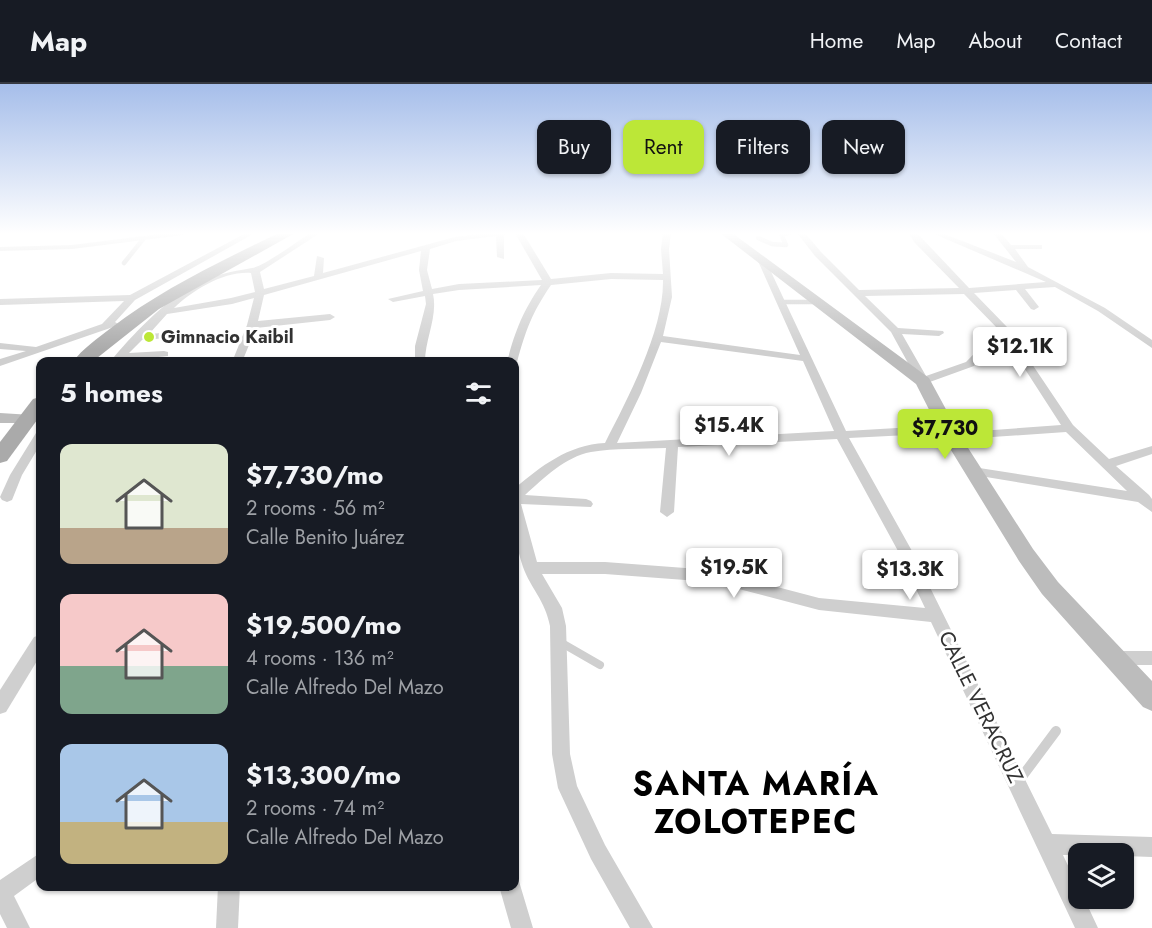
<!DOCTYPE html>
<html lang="en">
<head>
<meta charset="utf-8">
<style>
	body { margin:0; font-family:Jost,sans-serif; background:#20242c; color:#f1f3f6; height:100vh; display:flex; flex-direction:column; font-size:22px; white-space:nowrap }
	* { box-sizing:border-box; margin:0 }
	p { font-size:20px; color:#9ea1a6 }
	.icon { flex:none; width:33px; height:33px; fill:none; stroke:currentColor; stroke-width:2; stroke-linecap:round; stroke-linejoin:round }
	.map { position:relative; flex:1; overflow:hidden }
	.side { position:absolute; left:36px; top:273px; width:483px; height:534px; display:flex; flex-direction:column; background:#171b24; border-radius:12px; box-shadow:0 2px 4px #0004 }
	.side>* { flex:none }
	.hud { position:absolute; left:537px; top:36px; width:525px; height:54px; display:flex; gap:12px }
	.controls { position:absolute; left:1068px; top:759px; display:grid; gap:12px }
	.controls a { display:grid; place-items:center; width:66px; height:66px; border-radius:12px; background:#171b24; box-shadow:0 2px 4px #0004; font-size:30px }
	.price { position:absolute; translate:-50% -51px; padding:0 14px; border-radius:6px; background:#fff; color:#222; font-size:20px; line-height:39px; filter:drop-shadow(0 2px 3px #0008) }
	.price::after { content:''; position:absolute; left:50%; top:36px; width:18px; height:14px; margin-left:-9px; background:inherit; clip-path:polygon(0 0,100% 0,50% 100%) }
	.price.on { background:#bce737; color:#111 }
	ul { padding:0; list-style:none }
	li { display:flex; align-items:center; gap:18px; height:150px; padding:0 24px }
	li span { display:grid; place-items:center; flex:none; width:168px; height:120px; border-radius:12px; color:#555 }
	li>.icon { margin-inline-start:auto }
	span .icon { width:72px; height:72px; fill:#fffc; stroke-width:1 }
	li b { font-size:26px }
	h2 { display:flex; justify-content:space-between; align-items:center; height:72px; padding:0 24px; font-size:26px }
	.chip { padding:0 21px; border-radius:12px; background:#171b24; box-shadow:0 2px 4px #0004; font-size:21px; line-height:54px }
	.chip.on { background:#bce737; color:#111 }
	header { display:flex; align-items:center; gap:36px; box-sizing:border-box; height:84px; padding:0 30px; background:#171b24; border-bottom:2px solid #363941 }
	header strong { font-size:28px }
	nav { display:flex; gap:33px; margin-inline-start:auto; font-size:21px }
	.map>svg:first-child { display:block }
</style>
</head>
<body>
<header>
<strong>Map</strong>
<nav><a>Home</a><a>Map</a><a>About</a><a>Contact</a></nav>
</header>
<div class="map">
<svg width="1152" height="844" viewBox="0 0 1152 844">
	<rect width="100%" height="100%" fill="#fff"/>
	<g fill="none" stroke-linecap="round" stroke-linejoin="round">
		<g stroke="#cfcfcf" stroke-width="4.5">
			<polyline points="758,154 772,160 786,161 781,150 790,149"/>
			<polyline points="124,179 144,154"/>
			<polyline points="782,218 816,218"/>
		</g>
		<polyline stroke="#cfcfcf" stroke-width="8" points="560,558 600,581"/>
		<polyline stroke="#cfcfcf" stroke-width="10" points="1018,698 1056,647"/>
		<g fill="#cfcfcf" fill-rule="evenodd">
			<polygon points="168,149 187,149 183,151 72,165 0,167 0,163 72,161"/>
			<polygon points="246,149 255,149 135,216 115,238 118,240 116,242 0,282 0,275 26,267 0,265 0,259 36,263 102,240 124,217 0,221 0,215 130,211"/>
			<path d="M311,149h9l-60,39 4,17 50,-13 3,-20 7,2 -1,15 132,-36 32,-4h19l-2,2v24l-7,-2 -1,-21 -40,5 -26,8 -3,21 5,19 27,-5 83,-4 -27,-47h8l28,46 60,-6 52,1 -2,-25 2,-16h8l-2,16 3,48 -9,39 137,19 -42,-94 7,-2 81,172 102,-6 6,4 -6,4 -99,5 63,113 140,283 100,3v20l-28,-1v-2l-61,1 15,32v11h6l14,30h-23l-144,-306 -112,-12 -107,-28 -107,-8h-63l20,34 4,18 4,128 7,32 28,59 48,83h-23l-39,-69 -33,-71 -6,-34 -2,-128c-5,-26 -19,-37 -27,-59 -9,-26 -9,-51 -9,-78 27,-23 54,-44 91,-46 23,-45 59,-113 58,-163l-52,-1 -60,6c-19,28 -25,44 -34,77l-3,3v-3h-7c8,-31 16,-51 34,-77l-82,5 -26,4c5,22 -8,45 -8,68h-10v-16l11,-42 -1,-8 -32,6 -5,-3 35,-8 -4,-21 2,-19 -157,44 -6,26 72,-7 5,3 -5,3 -74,8 -14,34h-10l15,-37 7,-27 -22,6 -65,10 -18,20 26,-2 4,1v4l-37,3 -13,13 35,-2 4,1v4l-58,6c22,-27 54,-61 85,-77 20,-11 35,-13 57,-17 11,-1 47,-28 59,-35zM251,189l4,19 -24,6 -57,10c19,-18 50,-37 77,-35zM661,258l142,19 31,70 -217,12 24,-50zM837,355l61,112 27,57 -106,-10 -107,-28 -107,-8h-68l-16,-58 70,3 2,-3 -2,-3 -5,-2 -61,-4c19,-17 40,-38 66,-43 24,-4 50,-3 75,-4l-6,64 7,5 7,-5 4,-65z"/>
			<path d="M797,149h8l16,19 38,38 100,-2 -45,-46 -5,-9h8l52,55 77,-6 -114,-49h10l74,29 -23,-29h8l10,12h31v4h-27l13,18 77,41 47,32v8l-54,-37 -43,-24 -30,2 14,18 -5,3 -3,-1 -15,-19 -42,3 33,34 66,98 36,34 43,-13v8l-36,12 33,29 3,4v13l-14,-10 -170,-28 -1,-3 6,-4 154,24 -61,-59 -118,8 -2,-3 6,-4 109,-8 -58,-90 -29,31 -47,17h-8l-28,-51 -76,-76zM964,210l34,35 -32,33 -40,14 -24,-42 37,2 5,-3 -1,-2 -45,-3 -33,-32z"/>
			<polygon points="40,348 40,361 22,391 12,416 7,418 2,416 0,413 10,391 36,349"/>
			<polygon points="40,551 40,572 6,628 0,630 0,606 34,553"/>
			<polygon points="1114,567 1152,567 1152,581 1114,581 1108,579 1106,574 1108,569"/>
			<polygon points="40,769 40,793 14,812 30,844 7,844 0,830 0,796"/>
			<polygon points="514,793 518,794 533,844 511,844 499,802 514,802"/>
			<polygon points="218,802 240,802 238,844 216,844"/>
		</g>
		<g fill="#bcbcbc" fill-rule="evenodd">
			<polygon points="720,149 732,149 929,294 961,353 1033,465 1058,498 1152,597 1152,627 1143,623 1042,510 1019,477 943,353 916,300"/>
			<polygon points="0,329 32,331 34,335 32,339 0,339"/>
		</g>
		<g fill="#aaa" fill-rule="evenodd">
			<path d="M279,149h16l-136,76 -67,53h-19c9,-13 25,-24 38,-34 51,-39 110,-67 168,-95z"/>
			<polygon points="40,313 40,332 7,377 0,379 0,358 33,315"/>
		</g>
	</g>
	<linearGradient id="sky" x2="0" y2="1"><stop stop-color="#a6beea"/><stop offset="0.56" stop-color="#fff"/><stop offset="1" stop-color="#fff" stop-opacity="0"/></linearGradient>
	<rect width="1152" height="267" fill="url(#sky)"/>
	<circle fill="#bce737" stroke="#fff" stroke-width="2" cx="149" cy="253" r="6"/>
	<g text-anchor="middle" stroke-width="6" stroke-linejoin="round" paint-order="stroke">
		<g font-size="18" font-weight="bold" fill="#323232" stroke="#fff" text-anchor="start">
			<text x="161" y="259">Gimnacio Kaibil</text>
		</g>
		<g font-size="21" fill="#323232" stroke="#fff">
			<text transform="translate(981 623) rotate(64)" y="7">CALLE VERACRUZ</text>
		</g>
		<g font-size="33" font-weight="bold" letter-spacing="1.5" fill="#000" stroke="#fff">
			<text x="756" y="711">SANTA MARÍA<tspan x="756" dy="38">ZOLOTEPEC</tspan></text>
		</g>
	</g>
</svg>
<div class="controls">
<a><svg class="icon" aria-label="layers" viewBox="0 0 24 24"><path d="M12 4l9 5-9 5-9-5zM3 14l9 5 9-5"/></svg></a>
</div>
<b class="price" style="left:1020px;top:294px">$12.1K</b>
<b class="price" style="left:729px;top:373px">$15.4K</b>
<b class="price on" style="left:945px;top:376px">$7,730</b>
<b class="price" style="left:734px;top:515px">$19.5K</b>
<b class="price" style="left:910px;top:517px">$13.3K</b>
<div class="hud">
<a class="chip">Buy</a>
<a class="chip on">Rent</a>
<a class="chip">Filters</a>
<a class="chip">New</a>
</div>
<section class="side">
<h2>5 homes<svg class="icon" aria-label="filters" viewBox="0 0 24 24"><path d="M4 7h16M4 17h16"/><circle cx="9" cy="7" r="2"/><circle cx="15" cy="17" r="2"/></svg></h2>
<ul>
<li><span style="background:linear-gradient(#dfe7d0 70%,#b9a48a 0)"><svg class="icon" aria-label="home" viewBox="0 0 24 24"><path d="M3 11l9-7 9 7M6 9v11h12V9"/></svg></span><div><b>$7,730/mo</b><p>2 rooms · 56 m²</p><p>Calle Benito Juárez</p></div></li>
<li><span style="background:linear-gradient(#f6c9c9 60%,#7fa58c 0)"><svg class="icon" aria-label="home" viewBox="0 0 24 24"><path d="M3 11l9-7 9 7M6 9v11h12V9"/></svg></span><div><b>$19,500/mo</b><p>4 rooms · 136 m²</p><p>Calle Alfredo Del Mazo</p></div></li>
<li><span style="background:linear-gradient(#a9c7e8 65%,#c2b280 0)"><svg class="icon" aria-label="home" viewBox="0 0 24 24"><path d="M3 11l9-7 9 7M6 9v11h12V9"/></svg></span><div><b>$13,300/mo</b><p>2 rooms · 74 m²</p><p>Calle Alfredo Del Mazo</p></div></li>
</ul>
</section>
</div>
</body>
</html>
